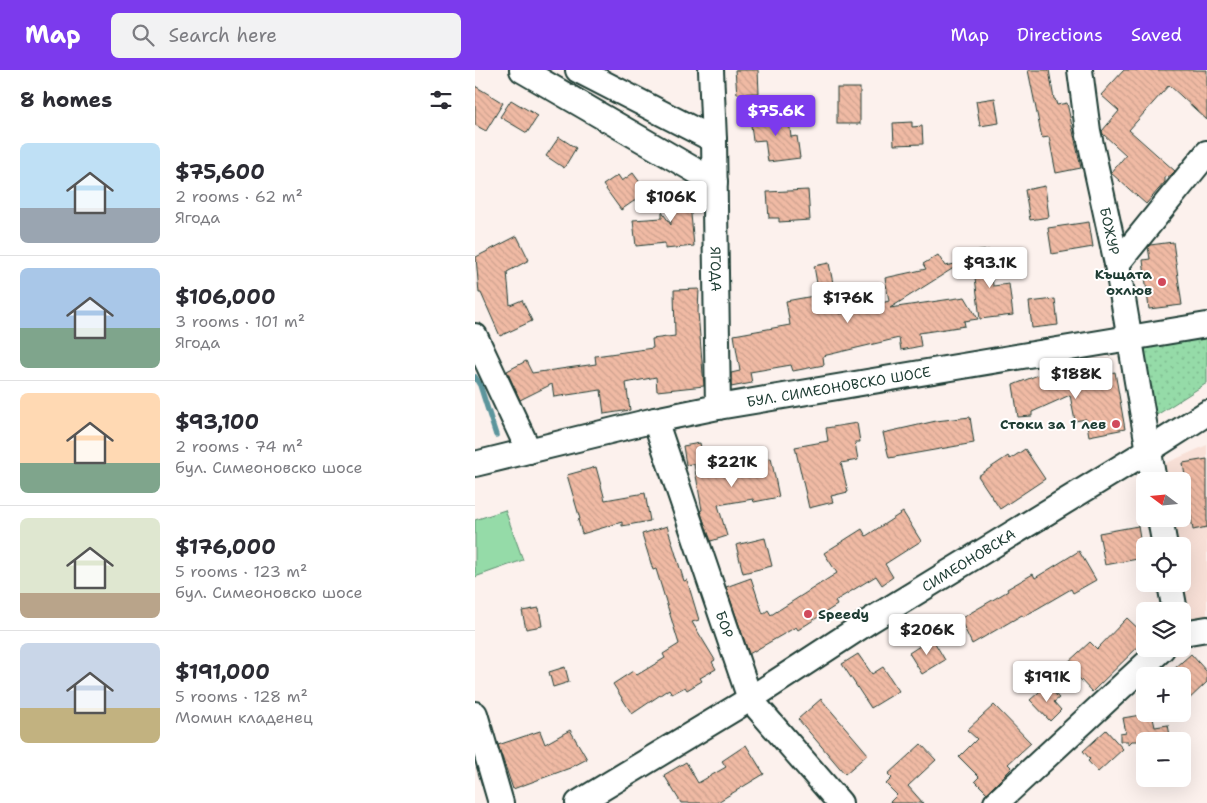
<!DOCTYPE html>
<html lang="en">
<head>
<meta charset="utf-8">
<style>
	body { margin:0; font-family:"Shantell Sans",sans-serif; background:#f2f2f3; color:#2b2b33; height:100vh; display:flex; flex-direction:column; font-size:19px; white-space:nowrap }
	* { box-sizing:border-box; margin:0 }
	p { font-size:16px; color:#7c7c81 }
	.icon { flex:none; width:28px; height:28px; fill:none; stroke:currentColor; stroke-width:2; stroke-linecap:round; stroke-linejoin:round }
	.map { position:relative; flex:1; overflow:hidden }
	.details { display:flex; flex-direction:column; background:#fff; width:475px }
	.details>* { flex:none }
	.needle { width:32px; rotate:286deg }
	.controls { position:absolute; left:661px; top:402px; display:grid; gap:10px }
	.controls a { display:grid; place-items:center; width:55px; height:55px; border-radius:8px; background:#fff; box-shadow:0 5px 20px #0002; font-size:25px }
	.price { position:absolute; translate:-50% -42px; padding:0 11px; border-radius:5px; background:#fff; color:#222; font-size:16px; line-height:32px; filter:drop-shadow(0 1px 2px #0008) }
	.price::after { content:''; position:absolute; left:50%; top:30px; width:15px; height:11px; margin-left:-8px; background:inherit; clip-path:polygon(0 0,100% 0,50% 100%) }
	.price.current { background:#7c3aed; color:#fff }
	ul { padding:0; list-style:none }
	li { display:flex; align-items:center; gap:15px; height:125px; padding:0 20px }
	li+li { border-top:1px solid #e1e1e2 }
	li span { display:grid; place-items:center; flex:none; width:140px; height:100px; border-radius:8px; color:#555 }
	li>.icon { margin-inline-start:auto }
	span .icon { width:60px; height:60px; fill:#fffc; stroke-width:1 }
	li b { font-size:21px }
	h2 { display:flex; justify-content:space-between; align-items:center; height:60px; padding:0 20px; font-size:21px }
	header { display:flex; align-items:center; gap:30px; box-sizing:border-box; height:70px; padding:0 25px; background:#7c3aed; color:#fff }
	header strong { font-size:24px }
	nav { display:flex; gap:28px; margin-inline-start:auto; font-size:18px }
	.search { width:350px; height:45px; background:#f2f2f3; display:flex; align-items:center; gap:12px; box-sizing:border-box; padding:0 18px; border-radius:8px; color:#7c7c81; font-size:19px }
	main { display:flex; flex:1; min-height:0 }
	.map>svg:first-child { display:block }
</style>
</head>
<body>
<header>
<strong>Map</strong>
<div class="search"><svg class="icon" aria-label="search" viewBox="0 0 24 24"><circle cx="10" cy="10" r="6"/><path d="M15 15l6 6"/></svg>Search here</div>
<nav><a>Map</a><a>Directions</a><a>Saved</a></nav>
</header>
<main>
<section class="details">
<h2>8 homes<svg class="icon" aria-label="filters" viewBox="0 0 24 24"><path d="M4 7h16M4 17h16"/><circle cx="9" cy="7" r="2"/><circle cx="15" cy="17" r="2"/></svg></h2>
<ul>
<li><span style="background:linear-gradient(#bfe0f5 65%,#9aa5b1 0)"><svg class="icon" aria-label="home" viewBox="0 0 24 24"><path d="M3 11l9-7 9 7M6 9v11h12V9"/></svg></span><div><b>$75,600</b><p>2 rooms · 62 m²</p><p>Ягода</p></div></li>
<li><span style="background:linear-gradient(#a9c7e8 60%,#7fa58c 0)"><svg class="icon" aria-label="home" viewBox="0 0 24 24"><path d="M3 11l9-7 9 7M6 9v11h12V9"/></svg></span><div><b>$106,000</b><p>3 rooms · 101 m²</p><p>Ягода</p></div></li>
<li><span style="background:linear-gradient(#ffd9b3 70%,#7fa58c 0)"><svg class="icon" aria-label="home" viewBox="0 0 24 24"><path d="M3 11l9-7 9 7M6 9v11h12V9"/></svg></span><div><b>$93,100</b><p>2 rooms · 74 m²</p><p>бул. Симеоновско шосе</p></div></li>
<li><span style="background:linear-gradient(#dfe7d0 75%,#b9a48a 0)"><svg class="icon" aria-label="home" viewBox="0 0 24 24"><path d="M3 11l9-7 9 7M6 9v11h12V9"/></svg></span><div><b>$176,000</b><p>5 rooms · 123 m²</p><p>бул. Симеоновско шосе</p></div></li>
<li><span style="background:linear-gradient(#c9d6e8 65%,#c2b280 0)"><svg class="icon" aria-label="home" viewBox="0 0 24 24"><path d="M3 11l9-7 9 7M6 9v11h12V9"/></svg></span><div><b>$191,000</b><p>5 rooms · 128 m²</p><p>Момин кладенец</p></div></li>
</ul>
</section>
<div class="map">
<svg width="732" height="733" viewBox="0 0 732 733">
	<defs>
		<pattern id="park-dots" width="8" height="8" patternUnits="userSpaceOnUse" patternTransform="scale(1.25)"><rect width="8" height="8" fill="#95dba8"/><path d="M2 2h.1M6 6h.1" fill="none" stroke="#80bd91" stroke-width="1.8" stroke-linecap="round"/></pattern>
		<pattern id="building-back-hatch" width="6" height="6" patternUnits="userSpaceOnUse" patternTransform="scale(1.25)"><rect width="6" height="6" fill="#f0baa4"/><path d="M-1 5l2 2M0 0l6 6M5-1l2 2" fill="none" stroke="#cda18e"/></pattern>
	</defs>
	<rect width="100%" height="100%" fill="#fcf1ed"/>
	<filter id="ink" filterUnits="userSpaceOnUse"><feTurbulence type="fractalNoise" baseFrequency=".02" numOctaves="2"/><feDisplacementMap in="SourceGraphic" scale="10" xChannelSelector="R" yChannelSelector="G"/><feConvolveMatrix kernelMatrix="1 2 1 2 8 2 1 2 1" color-interpolation-filters="sRGB"/></filter>
	<g filter="url(#ink)">
		<polygon fill="#f8e0d7" points="732,375 732,546 715,548 708,511 708,476 701,476 695,449 708,449 708,411 688,411 685,396"/>
		<polygon fill="url(#park-dots)" stroke="#5a8c6e" points="732,265 732,313 677,348 663,278"/>
		<polygon fill="#95dba8" stroke="#5a8c6e" points="30,440 48,490 0,507 0,450"/>
		<g fill="none" stroke-linecap="round" stroke-linejoin="round">
			<polyline stroke="#5b959c" stroke-width="5.5" points="0,307 5,315 21,365"/>
		</g>
		<g fill="url(#building-back-hatch)" stroke="#1f3d34">
			<polygon points="260,0 283,0 284,23 262,24"/>
			<polygon points="553,0 574,0 579,29 580,29 582,35 592,33 606,98 581,103 574,67 567,68"/>
			<polygon points="649,0 732,0 732,50 694,15 654,60 700,101 695,106 690,107 690,112 671,134 636,103 651,85 628,64 627,61 644,41 626,25"/>
			<polygon points="0,16 28,33 11,61 0,55"/>
			<rect x="362" y="18" width="23" height="36"/>
			<polygon points="520,28 524,53 505,56 501,31"/>
			<polygon points="36,30 63,46 52,63 25,47"/>
			<polygon points="313,43 316,67 322,66 325,88 293,92 290,70 278,71 275,47"/>
			<polygon points="437,52 437,57 447,56 448,74 419,75 418,53"/>
			<polygon points="84,67 101,78 89,98 71,86"/>
			<polygon points="158,103 172,122 146,140 128,115 143,105 147,111"/>
			<polygon points="570,116 574,147 555,150 550,120"/>
			<polygon points="223,118 226,120 226,134 215,134 219,176 190,179 190,173 161,176 158,150 187,148 187,142 196,155 195,120"/>
			<polygon points="333,120 335,150 304,152 304,148 294,148 292,122"/>
			<polygon points="614,152 618,177 577,184 573,158"/>
			<polygon points="42,166 54,190 32,202 35,235 47,230 57,251 25,266 6,223 4,223 1,187"/>
			<polygon points="698,172 707,235 674,239 668,190 675,189 673,177 675,175"/>
			<polygon points="514,180 518,216 534,214 538,245 505,249 497,182"/>
			<polygon points="463,185 470,196 485,193 485,194 415,238 490,227 503,249 489,251 490,256 444,263 446,276 426,280 424,268 348,286 349,295 318,301 316,295 275,302 277,313 256,317 256,303 265,301 259,265 315,255 311,231 344,225 339,196 354,193 364,244 414,231 410,208 451,199 448,194"/>
			<polygon points="224,219 223,242 229,316 182,321 181,307 151,313 155,340 129,344 126,320 79,327 77,314 45,330 32,301 51,291 57,303 121,294 120,286 178,278 177,269 200,266 199,220"/>
			<polygon points="580,229 583,255 557,258 554,232"/>
			<polygon points="640,302 650,359 614,366 611,349 600,351 595,325 557,342 557,346 543,347 538,315 568,303 573,314"/>
			<polygon points="495,347 499,373 414,388 408,363 461,351"/>
			<polygon points="382,353 385,372 380,372 383,390 366,393 373,422 356,426 358,432 334,438 320,377 353,371 351,358"/>
			<polygon points="225,373 229,392 211,395 208,376"/>
			<polygon points="550,379 570,409 525,439 503,406 533,386 535,389"/>
			<polygon points="250,388 251,397 296,388 304,427 279,432 278,429 243,435 252,466 236,471 225,441 227,440 219,394"/>
			<polygon points="732,389 732,457 718,460 708,393"/>
			<polygon points="121,397 130,430 170,423 175,451 147,456 147,452 107,464 103,450 105,449 92,405"/>
			<polygon points="428,442 446,471 410,494 418,507 407,515 401,506 360,531 362,535 323,560 321,557 274,584 251,517 276,508 288,544 293,540 296,545 362,503 349,483 387,459 391,466"/>
			<polygon points="192,456 209,511 212,510 224,550 217,552 240,590 237,592 241,599 225,608 227,611 212,620 210,617 197,624 194,619 157,644 138,614 158,601 162,605 190,588 188,584 204,574 181,499 178,500 167,464"/>
			<polygon points="663,456 668,488 630,495 624,463"/>
			<polygon points="290,468 297,496 268,503 261,475"/>
			<polygon points="604,481 621,510 598,523 596,519 548,547 547,545 497,574 485,549 533,521 532,519 558,504 560,508"/>
			<polygon points="64,538 67,556 51,559 47,541"/>
			<polygon points="652,548 670,565 670,570 617,622 591,594 615,572 622,579"/>
			<polygon points="457,568 470,590 447,604 434,583"/>
			<polygon points="383,584 397,604 408,597 424,621 396,638 367,594"/>
			<polygon points="716,584 732,602 732,612 708,635 708,606 691,606"/>
			<polygon points="90,597 94,612 78,617 74,602"/>
			<polygon points="572,615 584,628 579,632 586,640 575,651 555,630"/>
			<polygon points="346,629 393,684 370,704 323,649"/>
			<polygon points="519,635 556,673 533,694 537,698 512,723 500,711 504,707 484,687 502,669 492,660"/>
			<polygon points="671,644 677,644 680,657 693,655 696,671 657,671 653,675 653,671 645,671 645,664 651,663 648,648"/>
			<polygon points="95,660 112,689 95,698 38,719 23,675 65,661 70,674"/>
			<polygon points="631,660 648,679 623,702 613,691 615,689 608,681"/>
			<polygon points="446,674 461,690 433,716 448,733 414,733 422,725 411,714 417,708 413,704"/>
			<polygon points="271,675 289,704 241,733 206,733 189,705 211,692 223,713 251,697 247,691"/>
		</g>
		<g fill="none" stroke-linecap="round" stroke-linejoin="round">
			<defs>
				<g id="minor">
					<polyline points="47,0 240,112"/>
					<polyline points="103,0 239,70"/>
					<path id="s1" d="M236,0l3,70 4,267"/>
					<path id="s2" d="M605,0l8,61 29,133 37,217"/>
					<polyline points="642,194 732,83"/>
					<polyline points="0,266 54,381"/>
					<path id="s3" d="M180,350l95,279 90,104"/>
					<path id="s4" d="M0,394l180,-44 63,-13 489,-82"/>
					<polyline points="685,449 690,476"/>
					<polyline points="695,514 700,541"/>
					<polyline points="708,563 732,559"/>
					<polyline points="0,644 26,733"/>
					<path id="s5" d="M103,733l172,-104 121,-79 278,-170 58,-37"/>
					<polyline points="521,733 687,579"/>
				</g>
			</defs>
			<use href="#minor" stroke="#1f3d34" stroke-width="28"/>
			<use href="#minor" stroke="#fff" stroke-width="24"/>
		</g>
	</g>
	<g fill="#d1495b" stroke="#fff" stroke-width="2">
		<circle cx="687" cy="212" r="5"/>
		<circle cx="641" cy="354" r="5"/>
		<circle cx="333" cy="544" r="5"/>
	</g>
	<g text-anchor="middle" stroke-width="4" stroke-linejoin="round" paint-order="stroke">
		<g font-size="14" fill="#1f3d34" stroke="#fff">
			<text dy="5" stroke="none"><textPath href="#s2" startOffset="164">БОЖУР</textPath></text>
			<text dy="5" stroke="none"><textPath href="#s1" startOffset="199">ЯГОДА</textPath></text>
			<text dy="5" stroke="none"><textPath href="#s4" startOffset="372">БУЛ. СИМЕОНОВСКО ШОСЕ</textPath></text>
			<text dy="5" stroke="none"><textPath href="#s5" startOffset="460">СИМЕОНОВСКА</textPath></text>
			<text dy="5" stroke="none"><textPath href="#s3" startOffset="216">БОР</textPath></text>
		</g>
		<g font-size="14" font-weight="bold" fill="#1f3d34" stroke="#fff" text-anchor="end">
			<text x="677" y="209">Къщата<tspan x="677" dy="16">охлюв</tspan></text>
			<text x="631" y="359">Стоки за 1 лев</text>
			<text x="343" y="549" text-anchor="start">Speedy</text>
		</g>
	</g>
</svg>
<div class="controls">
<a><svg class="needle" viewBox="-14 -14 28 28"><path d="M0-13l5 13h-10z" fill="#e53935"/><path d="M0 13l5-13h-10z" fill="#7c7c81"/></svg></a>
<a><svg class="icon" aria-label="locate" viewBox="0 0 24 24"><circle cx="12" cy="12" r="6"/><path d="M12 2v4M12 18v4M2 12h4M18 12h4"/></svg></a>
<a><svg class="icon" aria-label="layers" viewBox="0 0 24 24"><path d="M12 4l9 5-9 5-9-5zM3 14l9 5 9-5"/></svg></a>
<a>+</a>
<a>−</a>
</div>
<b class="price current" style="left:301px;top:67px">$75.6K</b>
<b class="price" style="left:196px;top:153px">$106K</b>
<b class="price" style="left:515px;top:219px">$93.1K</b>
<b class="price" style="left:373px;top:254px">$176K</b>
<b class="price" style="left:601px;top:330px">$188K</b>
<b class="price" style="left:257px;top:418px">$221K</b>
<b class="price" style="left:452px;top:586px">$206K</b>
<b class="price" style="left:572px;top:633px">$191K</b>
</div>
</main>
</body>
</html>
